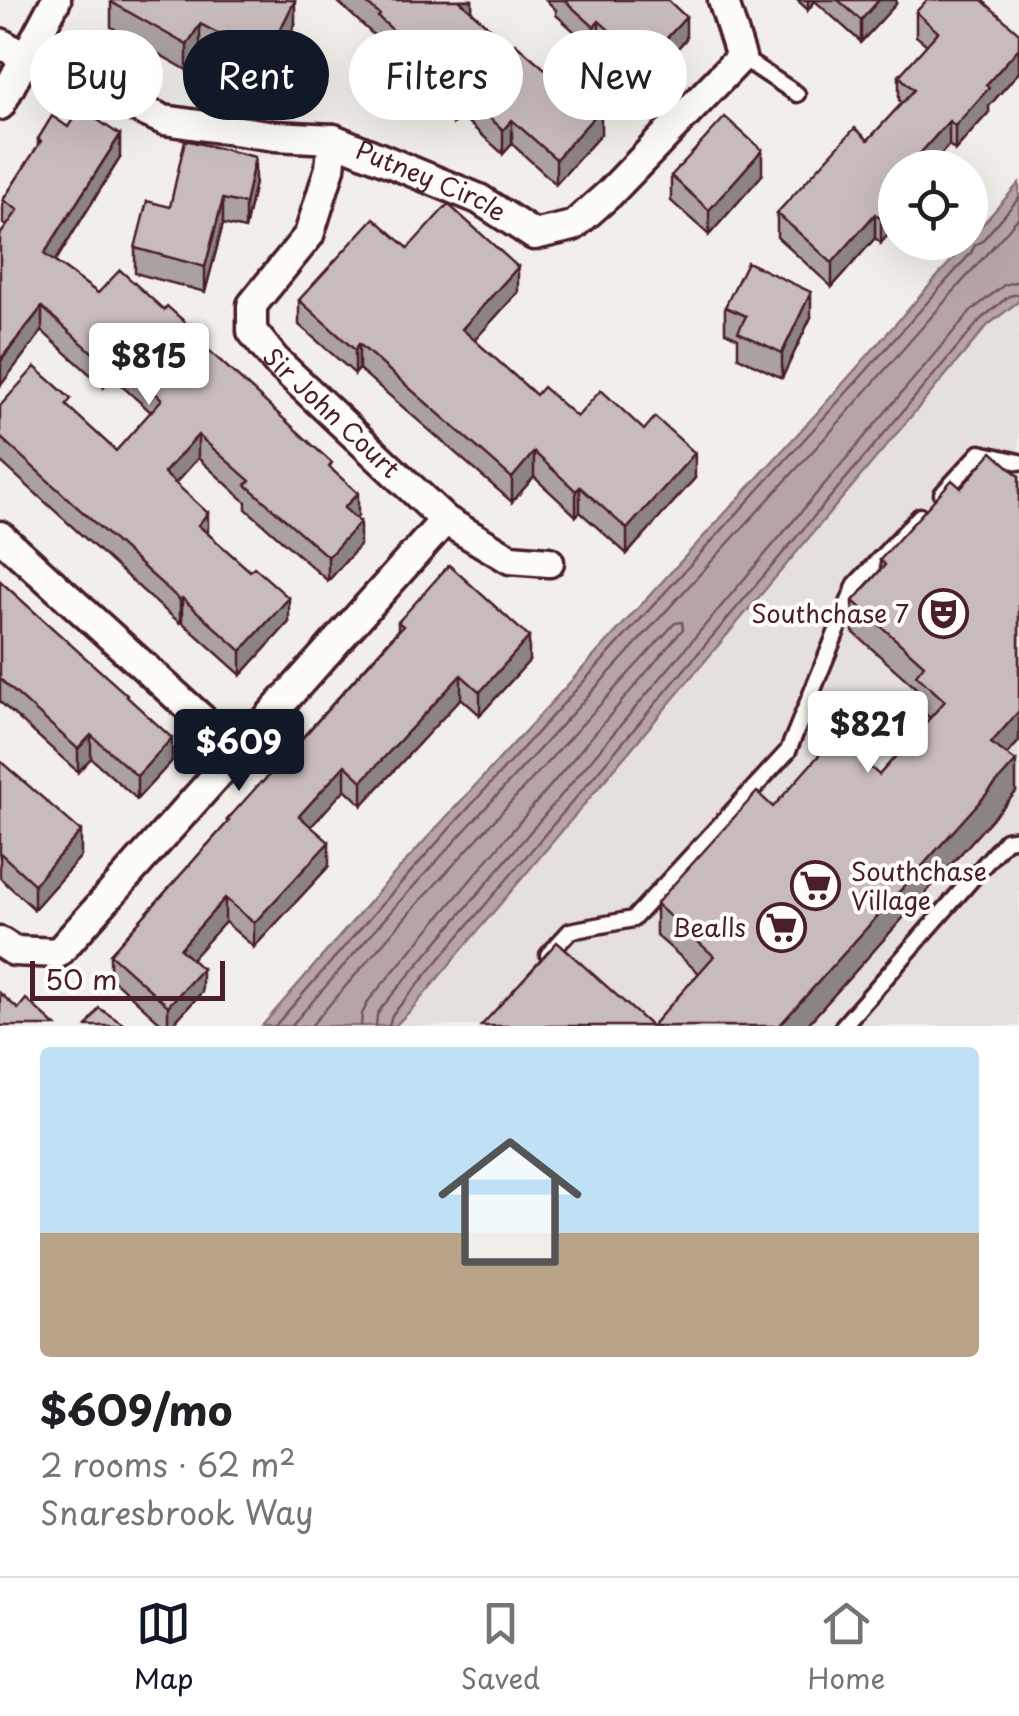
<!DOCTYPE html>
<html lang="en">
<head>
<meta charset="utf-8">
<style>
	body { margin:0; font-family:"Playpen Sans",sans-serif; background:#f2f2f2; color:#202124; height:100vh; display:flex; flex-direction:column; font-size:38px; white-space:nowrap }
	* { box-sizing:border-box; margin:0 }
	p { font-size:32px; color:#757577 }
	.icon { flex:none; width:55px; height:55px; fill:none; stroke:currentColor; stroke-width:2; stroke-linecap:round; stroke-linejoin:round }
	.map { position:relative; height:1026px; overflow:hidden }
	.sheet { display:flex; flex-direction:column; background:#fff; flex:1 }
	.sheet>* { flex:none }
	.top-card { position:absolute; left:30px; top:30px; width:960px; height:90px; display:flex; gap:20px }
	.tools { position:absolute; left:878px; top:150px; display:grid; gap:20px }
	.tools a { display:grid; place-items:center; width:110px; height:110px; border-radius:50%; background:#fff; box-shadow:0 10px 40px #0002; font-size:50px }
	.scale { position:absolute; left:30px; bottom:25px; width:195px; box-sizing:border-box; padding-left:10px; border:5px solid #4a1f2b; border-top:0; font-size:28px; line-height:35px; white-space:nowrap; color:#4a1f2b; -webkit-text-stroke:8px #fdfcf7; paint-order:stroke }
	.price { position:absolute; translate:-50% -85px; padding:0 22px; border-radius:10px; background:#fff; color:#222; font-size:32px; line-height:65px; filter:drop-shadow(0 2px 5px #0008) }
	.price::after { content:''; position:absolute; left:50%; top:60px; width:30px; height:22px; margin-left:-15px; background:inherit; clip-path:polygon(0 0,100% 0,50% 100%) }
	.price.current { background:#111827; color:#fff }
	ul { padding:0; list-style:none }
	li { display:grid; align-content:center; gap:20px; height:530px; padding:0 40px }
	li span { display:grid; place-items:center; height:310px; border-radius:10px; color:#555 }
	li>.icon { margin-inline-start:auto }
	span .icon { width:180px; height:180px; fill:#fffc; stroke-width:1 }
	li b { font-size:42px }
	.tag { padding:0 35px; border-radius:45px; background:#fff; box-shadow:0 10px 40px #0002; font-size:35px; line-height:90px }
	.tag.current { background:#111827; color:#fff }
	.tab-bar { display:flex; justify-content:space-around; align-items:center; height:140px; border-top:2px solid #e0e0e0; background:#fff; font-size:28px; color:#757577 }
	.tab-bar a { display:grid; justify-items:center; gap:5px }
	.tab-bar .current { color:#111827 }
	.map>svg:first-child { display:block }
</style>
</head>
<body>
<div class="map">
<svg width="1019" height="1026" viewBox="0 0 1019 1026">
	<rect width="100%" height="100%" fill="#f2efeb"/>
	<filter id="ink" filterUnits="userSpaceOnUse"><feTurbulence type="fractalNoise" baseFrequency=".01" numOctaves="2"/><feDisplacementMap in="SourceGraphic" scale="20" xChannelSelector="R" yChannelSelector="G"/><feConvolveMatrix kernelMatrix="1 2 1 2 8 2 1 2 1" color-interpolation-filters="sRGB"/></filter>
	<g filter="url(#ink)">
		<polygon fill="#e5dfdd" points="1019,257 1019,1026 331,1026"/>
		<polygon fill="#b7a5a6" stroke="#8b6f75" stroke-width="2.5" points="1019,183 1019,301 988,325 411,1010 395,1026 262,1026 384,885 816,414 967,243 970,242 970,239"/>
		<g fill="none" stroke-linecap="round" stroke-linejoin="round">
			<g stroke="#76555c" stroke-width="2.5">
				<path d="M275,1026c227,-262 467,-512 696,-773l4,-8 7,-4 37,-43"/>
				<polyline points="291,1026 401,900 833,429 1019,217"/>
				<polyline points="311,1026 412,910 675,623 682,622 683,629 369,1000 362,1014 361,1026"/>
				<polyline points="376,1026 377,1015 382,1007 971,311 1004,285 1019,281"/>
				<polyline points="389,1026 392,1015 981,319 1009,296 1019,294"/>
			</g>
			<defs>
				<g id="lane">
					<polyline points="741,57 797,94"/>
					<polyline points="942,494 980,453 1019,462"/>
					<polyline points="548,955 570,931 633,919 788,751 856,584 920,516"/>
					<polyline points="843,1026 1006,840 1019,838"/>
				</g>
				<g id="street">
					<path id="s1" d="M0,43l26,15 138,62 111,16 58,3 146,60 55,36 39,-9 36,-32 132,-137 -18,-57"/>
					<polyline points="0,105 56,0"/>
					<path id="s2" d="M333,139l-3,29 -21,67 -57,70v26l23,29 170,160 65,39 39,3"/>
					<polyline points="0,536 238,752"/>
					<polyline points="0,942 14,951 58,953 445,520"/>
				</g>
			</defs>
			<use href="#lane" stroke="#4a1f2b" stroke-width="21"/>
			<use href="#street" stroke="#4a1f2b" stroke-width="35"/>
			<use href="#lane" stroke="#fdfcf7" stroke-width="14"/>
			<use href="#street" stroke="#fdfcf7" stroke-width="28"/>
		</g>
		<g fill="#aca1a1" stroke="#4a1f2b" stroke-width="2.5">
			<polygon points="336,0 472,0 472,12 601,134 556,184 512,144 503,154 461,116 453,124 416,91 416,76 378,42 378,39"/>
			<polygon points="546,0 668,0 686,39 645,84 599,43 594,49 556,15 556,10"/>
			<polygon points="797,0 896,0 896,4 861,42 815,1 808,10"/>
			<polygon points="111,2 295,24 266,83 200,49 187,70 111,27"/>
			<polygon points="916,12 1019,33 1019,72 989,106 989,112 955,150 949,145 895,168 881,243 875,238 832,287 777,237 777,213 868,140 902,103 899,100 899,76 927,45 916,36"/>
			<polygon points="38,139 120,158 55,262 98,293 205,347 332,469 358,516 356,518 360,545 328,581 246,509 246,502 198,458 175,483 208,534 289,622 241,675 182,622 180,623 152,599 0,461 0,406 71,410 116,451 151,412 112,377 104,387 42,331 0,384 0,235 7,226 3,224 3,200 38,147"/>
			<polygon points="762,175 709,235 671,201 671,176"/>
			<polygon points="255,182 245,229 223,224 205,292 135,273 135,248"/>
			<polygon points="408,248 518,292 474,340 536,395 695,478 627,554 580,512 576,516 534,477 512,502 359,369 355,374 299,325 299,300"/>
			<polygon points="725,307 811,317 782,378 738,357 738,338 725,332"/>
			<polygon points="1019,476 1019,741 1007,755 1016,792 806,1026 652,1026 699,973 656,935 656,904 773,807 879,775 930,718 916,705 916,688 853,632 853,601 880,571 880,560 961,488"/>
			<polygon points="0,581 127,698 172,761 137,799 91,758 78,772 0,702"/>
			<polygon points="398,622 529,661 480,715 461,698 362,805 345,789 311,826 329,866 254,947 225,922 191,959 202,992 171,1026 164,1026 110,977 110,954 227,823 227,820 262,783 398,630"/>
			<polygon points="0,761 81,856 34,909 0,878"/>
		</g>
		<g fill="#8c8383" stroke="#4a1f2b" stroke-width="2.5">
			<polygon points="295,0 295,24 266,83 266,58"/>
			<polygon points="461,0 472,0 472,12 460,26"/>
			<polygon points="808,0 815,0 808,10"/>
			<polygon points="879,0 896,0 896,4 861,42 861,20"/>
			<polygon points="686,17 686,39 645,84 645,62"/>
			<polygon points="599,21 599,43 594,49 594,27"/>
			<polygon points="200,24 200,49 187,70 187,45"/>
			<polygon points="1019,48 1019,72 989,106 989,112 955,150 955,126 986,85"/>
			<polygon points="461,91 461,116 453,124 453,100"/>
			<polygon points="601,109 601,134 556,184 556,159"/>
			<polygon points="512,120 512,144 503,154 503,130"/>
			<polygon points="949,121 949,145 929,168 907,168"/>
			<polygon points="120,135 120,158 44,278 44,254"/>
			<polygon points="762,150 762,175 709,235 709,210"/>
			<polygon points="255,157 255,182 245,229 245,204"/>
			<polygon points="223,199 223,224 205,292 205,267"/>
			<polygon points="895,203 895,227 881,243 881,219"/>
			<polygon points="875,214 875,238 832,287 832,263"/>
			<polygon points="518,267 518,292 462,354 462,329"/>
			<polygon points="811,292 811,317 782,378 782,353"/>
			<polygon points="42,307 42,331 1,385 1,361"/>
			<polygon points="359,344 359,369 355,374 355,350"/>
			<polygon points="112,354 112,377 104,387 104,363"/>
			<polygon points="198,435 198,458 164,496 164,473"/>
			<polygon points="534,452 534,477 512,502 512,478"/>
			<polygon points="695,453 695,478 627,554 627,529"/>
			<polygon points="580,487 580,512 576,516 576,491"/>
			<polygon points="358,493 358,516 344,532 344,508"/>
			<polygon points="208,513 208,537 198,525"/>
			<polygon points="360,522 360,545 328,581 328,557"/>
			<polygon points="182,598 182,622 180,623 180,600"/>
			<polygon points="289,598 289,622 241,675 241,651"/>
			<polygon points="529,637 529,661 480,715 480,692"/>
			<polygon points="461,675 461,698 362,805 362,781"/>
			<polygon points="1019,711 1019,741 991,773 991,743"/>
			<polygon points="91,735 91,758 78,772 78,749"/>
			<polygon points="172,738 172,761 137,799 137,776"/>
			<polygon points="1016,761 1016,792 806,1026 779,1026"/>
			<polygon points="345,765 345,789 299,840 299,816"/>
			<polygon points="81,831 81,856 34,909 34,884"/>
			<polygon points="329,842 329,866 254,947 254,923"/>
			<polygon points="225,898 225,922 180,972 180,949"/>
			<polygon points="202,969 202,992 171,1026 168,1026 168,1006"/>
		</g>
		<g fill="#c8bbbb" stroke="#4a1f2b" stroke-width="2.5">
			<polygon points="112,0 295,0 266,58 200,24 187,45 111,2"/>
			<polygon points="363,0 461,0 460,1 511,47 515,43 560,82 565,76 601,109 556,159 512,120 503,130 461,91 453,100 416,66 423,57 378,17 380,15"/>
			<polygon points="564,0 668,0 686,17 645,62 599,21 594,27"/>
			<polygon points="838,0 879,0 861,20"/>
			<polygon points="927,0 982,0 1019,33 1019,48 986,85 989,88 955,126 949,121 907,168 895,168 895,203 881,219 875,214 832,263 777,213 855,128 868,140 914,90 899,76 938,32 916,12"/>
			<polygon points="80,108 120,135 44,254 98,293 120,270 164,310 167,306 205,340 202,344 332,463 329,467 358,493 344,508 360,522 328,557 246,485 250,481 198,435 164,473 208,513 198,525 250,571 254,567 289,598 241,651 182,598 180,600 152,575 0,437 0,406 35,367 71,399 66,405 116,451 162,399 112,354 104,363 42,307 0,360 0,235 18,210 3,200 41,141 38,139 52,116 68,127"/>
			<polygon points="725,117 762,150 709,210 671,176"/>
			<polygon points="185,140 255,157 245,204 223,199 205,267 135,248 147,201 170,207"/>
			<polygon points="448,204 518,267 462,329 536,395 543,387 577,417 601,390 644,430 655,417 695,453 627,529 580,487 576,491 534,452 512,478 359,344 355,350 299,300 374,218 408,248"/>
			<polygon points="747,262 811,292 782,353 738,332 746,316 725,307"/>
			<polygon points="992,452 1019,476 1019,711 991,743 1016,761 779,1026 652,1026 714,956 656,904 757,792 773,807 836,736 879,775 945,701 916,675 924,665 853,601 885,565 880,560 952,480 961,488"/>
			<polygon points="449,565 529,637 480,692 461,675 362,781 345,765 299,816 329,842 254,923 225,898 180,949 202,969 168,1006 110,954 229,821 227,820 261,782 262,783 403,626 398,622"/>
			<polygon points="0,581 127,695 126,696 172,738 137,776 91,735 78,749 0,679"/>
			<polygon points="0,761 81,831 34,884 0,853"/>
			<polygon points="557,942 651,1026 481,1026"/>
			<polygon points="0,993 18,1009 26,999 56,1026 0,1026"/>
			<polygon points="99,1008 126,1026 87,1026"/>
		</g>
	</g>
	<defs>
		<symbol id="theatre-ring" viewBox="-11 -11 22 22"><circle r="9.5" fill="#fdfcf7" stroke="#4a1f2b" stroke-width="1.5"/><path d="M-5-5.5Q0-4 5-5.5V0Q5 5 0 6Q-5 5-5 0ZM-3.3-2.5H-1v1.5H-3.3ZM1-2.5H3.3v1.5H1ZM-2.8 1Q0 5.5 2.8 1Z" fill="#4a1f2b"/></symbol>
		<symbol id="supermarket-ring" viewBox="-11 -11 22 22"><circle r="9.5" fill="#fdfcf7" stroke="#4a1f2b" stroke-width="1.5"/><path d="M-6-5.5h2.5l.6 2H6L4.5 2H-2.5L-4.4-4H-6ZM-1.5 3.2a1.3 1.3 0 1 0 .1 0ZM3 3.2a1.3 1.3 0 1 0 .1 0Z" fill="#4a1f2b"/></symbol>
	</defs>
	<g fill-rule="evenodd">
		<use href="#theatre-ring" x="916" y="586" width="55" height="55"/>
		<use href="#supermarket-ring" x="788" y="858" width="55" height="55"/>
		<use href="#supermarket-ring" x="754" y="900" width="55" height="55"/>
	</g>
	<g text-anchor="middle" stroke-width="8" stroke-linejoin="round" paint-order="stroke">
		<g font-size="25" fill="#4a1f2b" stroke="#fdfcf7">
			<text dy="9" stroke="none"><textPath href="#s1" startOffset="458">Putney Circle</textPath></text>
			<text dy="9" stroke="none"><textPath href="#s2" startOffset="330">Sir John Court</textPath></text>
		</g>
		<g font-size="25" fill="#4a1f2b" stroke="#fdfcf7" text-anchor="end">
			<text x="909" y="623">Southchase 7</text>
			<text x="851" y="881" text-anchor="start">Southchase<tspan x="851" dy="29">Village</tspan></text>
			<text x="746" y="937">Bealls</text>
		</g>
	</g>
</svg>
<div class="tools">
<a><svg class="icon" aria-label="locate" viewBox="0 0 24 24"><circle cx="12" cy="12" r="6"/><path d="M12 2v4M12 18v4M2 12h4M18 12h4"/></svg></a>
</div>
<div class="scale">50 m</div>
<b class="price" style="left:149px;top:408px">$815</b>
<b class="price" style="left:868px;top:776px">$821</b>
<b class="price current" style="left:239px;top:794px">$609</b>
<div class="top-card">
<a class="tag">Buy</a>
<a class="tag current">Rent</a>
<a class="tag">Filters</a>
<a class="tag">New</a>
</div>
</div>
<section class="sheet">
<ul>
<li><span style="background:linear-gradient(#bfe0f5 60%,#b9a48a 0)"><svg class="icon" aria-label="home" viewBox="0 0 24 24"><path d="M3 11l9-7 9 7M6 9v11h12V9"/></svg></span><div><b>$609/mo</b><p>2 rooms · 62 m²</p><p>Snaresbrook Way</p></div></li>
</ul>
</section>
<nav class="tab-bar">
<a class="current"><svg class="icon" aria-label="map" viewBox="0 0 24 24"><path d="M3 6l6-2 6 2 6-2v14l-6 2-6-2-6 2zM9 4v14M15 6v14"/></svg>Map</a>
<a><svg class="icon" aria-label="saved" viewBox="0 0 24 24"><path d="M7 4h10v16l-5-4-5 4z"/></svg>Saved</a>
<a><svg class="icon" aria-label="home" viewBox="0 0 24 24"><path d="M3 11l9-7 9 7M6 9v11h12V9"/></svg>Home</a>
</nav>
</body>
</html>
